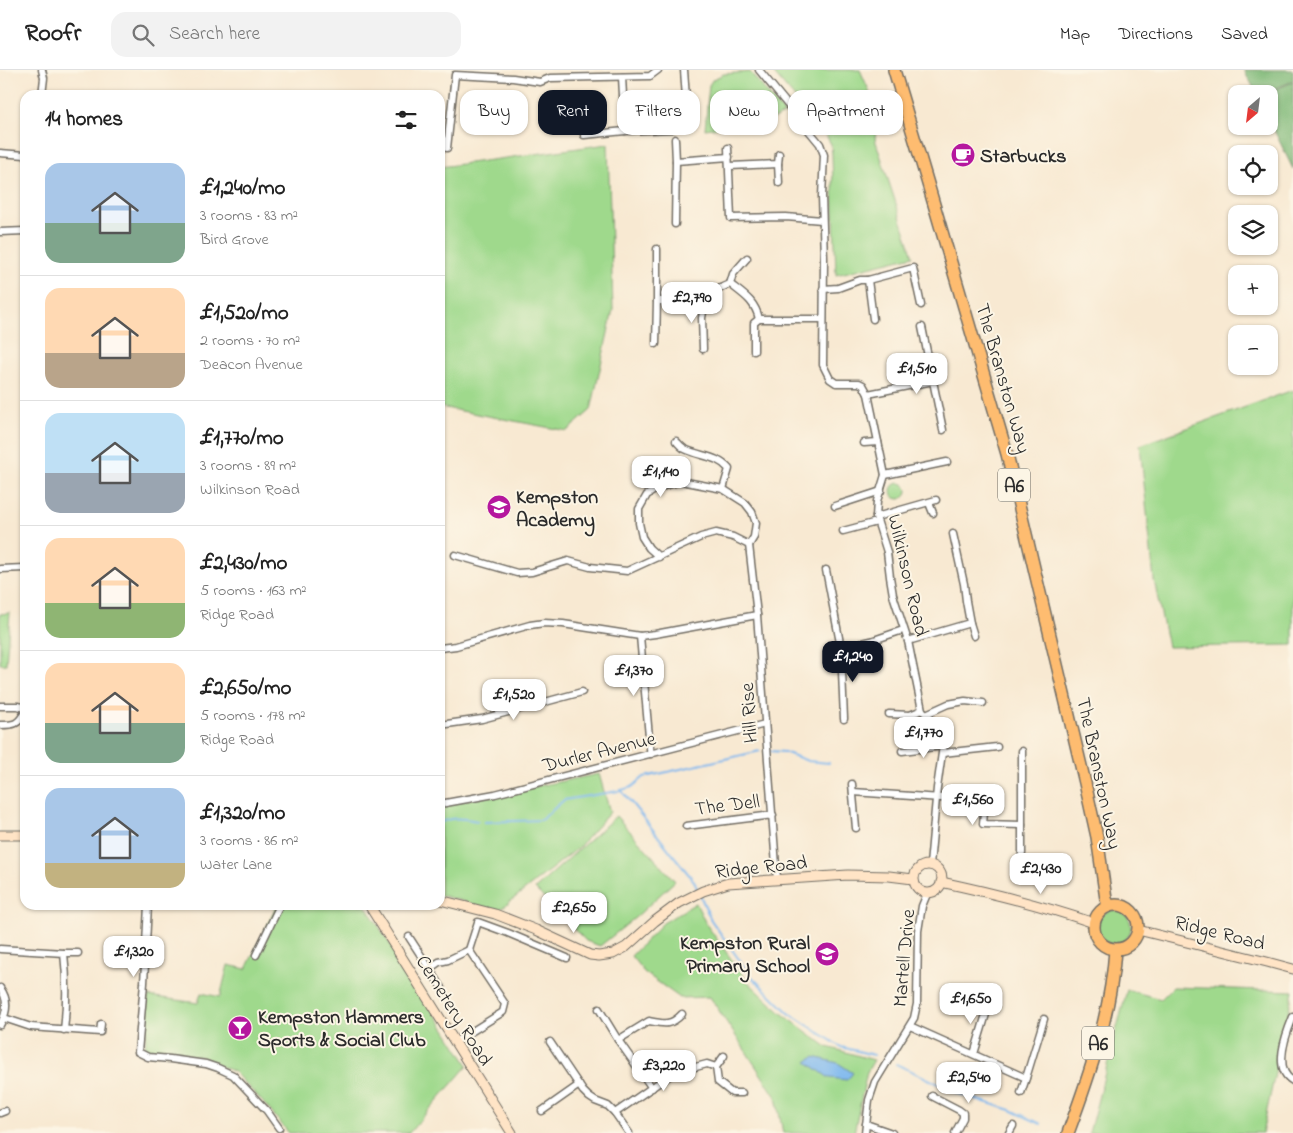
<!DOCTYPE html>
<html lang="en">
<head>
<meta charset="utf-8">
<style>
	body { margin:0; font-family:"Indie Flower",sans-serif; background:#f2f2f2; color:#222; height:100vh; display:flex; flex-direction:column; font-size:19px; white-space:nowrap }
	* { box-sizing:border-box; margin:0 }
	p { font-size:16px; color:#767676 }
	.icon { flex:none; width:28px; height:28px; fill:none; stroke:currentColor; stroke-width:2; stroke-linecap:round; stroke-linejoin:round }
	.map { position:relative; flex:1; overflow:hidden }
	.drawer { position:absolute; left:20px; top:20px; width:425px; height:820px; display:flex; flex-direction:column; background:#fff; border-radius:15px; box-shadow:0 1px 4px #0004 }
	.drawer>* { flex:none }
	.banner { position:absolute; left:460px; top:20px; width:475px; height:45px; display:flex; gap:10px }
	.needle { width:32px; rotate:208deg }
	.fabs { position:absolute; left:1228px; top:15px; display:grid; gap:10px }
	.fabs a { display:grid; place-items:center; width:50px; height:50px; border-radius:10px; background:#fff; box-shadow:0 1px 4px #0004; font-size:25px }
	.price { position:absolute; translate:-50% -42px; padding:0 11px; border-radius:10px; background:#fff; color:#222; font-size:16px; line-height:32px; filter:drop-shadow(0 1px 2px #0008) }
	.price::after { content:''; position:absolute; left:50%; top:30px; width:15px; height:11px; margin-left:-8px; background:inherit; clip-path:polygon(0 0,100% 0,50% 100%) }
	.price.selected { background:#111827; color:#fff }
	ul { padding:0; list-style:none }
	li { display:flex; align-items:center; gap:15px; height:125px; padding:0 25px }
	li+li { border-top:1px solid #e0e0e0 }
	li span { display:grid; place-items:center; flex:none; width:140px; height:100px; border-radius:15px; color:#555 }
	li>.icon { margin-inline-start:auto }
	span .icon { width:60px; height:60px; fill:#fffc; stroke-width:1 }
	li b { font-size:21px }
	h2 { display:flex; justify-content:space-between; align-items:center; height:60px; padding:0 25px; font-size:21px }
	.tag { padding:0 18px; border-radius:15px; background:#fff; box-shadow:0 1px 4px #0004; font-size:18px; line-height:45px }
	.tag.selected { background:#111827; color:#fff }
	header { display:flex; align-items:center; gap:30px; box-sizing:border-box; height:70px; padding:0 25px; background:#fff; border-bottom:1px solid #e0e0e0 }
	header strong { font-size:24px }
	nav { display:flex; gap:28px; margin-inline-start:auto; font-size:18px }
	.search { width:350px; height:45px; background:#f2f2f2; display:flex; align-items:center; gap:12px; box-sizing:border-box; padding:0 18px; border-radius:15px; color:#767676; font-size:19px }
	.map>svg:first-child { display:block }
</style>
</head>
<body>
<header>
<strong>Roofr</strong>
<div class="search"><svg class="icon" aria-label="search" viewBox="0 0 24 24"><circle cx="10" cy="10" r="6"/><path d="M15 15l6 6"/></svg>Search here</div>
<nav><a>Map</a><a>Directions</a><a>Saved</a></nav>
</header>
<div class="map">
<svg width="1293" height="1063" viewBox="0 0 1293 1063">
	<rect width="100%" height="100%" fill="#fcf5e5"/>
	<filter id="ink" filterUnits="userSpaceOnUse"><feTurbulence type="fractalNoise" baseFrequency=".02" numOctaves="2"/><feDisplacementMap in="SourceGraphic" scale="10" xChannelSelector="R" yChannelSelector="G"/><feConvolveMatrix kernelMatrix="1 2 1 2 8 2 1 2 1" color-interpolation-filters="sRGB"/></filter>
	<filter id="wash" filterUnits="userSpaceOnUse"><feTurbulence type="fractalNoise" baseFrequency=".0096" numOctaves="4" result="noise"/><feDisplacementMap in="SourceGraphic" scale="20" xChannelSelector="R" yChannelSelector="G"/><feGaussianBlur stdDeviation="1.12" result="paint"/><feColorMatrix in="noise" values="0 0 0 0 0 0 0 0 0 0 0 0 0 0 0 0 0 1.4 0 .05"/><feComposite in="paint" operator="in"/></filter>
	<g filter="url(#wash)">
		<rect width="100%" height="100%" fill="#f8e9d2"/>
		<g fill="#9fd98c" stroke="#65825c">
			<polygon points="771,0 860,0 868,18 877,49 875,69 913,186 836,205 832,85 831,74 824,62"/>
			<polygon points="750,2 785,44 770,50 705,59 709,15 713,9 724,4"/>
			<polygon points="608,74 613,240 591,340 567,361 440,337 440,97"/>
			<polygon points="1293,320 1293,575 1168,577 1154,510 1140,375"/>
			<circle cx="899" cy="421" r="8"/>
			<polygon points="10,543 6,594 0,594 0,544"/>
			<polygon points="599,704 610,742 578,778 498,841 440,825 440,735"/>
			<polygon points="616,746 675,811 636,847 600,876 586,871 535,819"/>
			<polygon points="696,833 706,854 747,911 780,942 827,977 874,990 867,1002 854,1063 783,1063 776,1027 710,927 680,928 644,902 631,886 663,853"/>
			<polygon points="277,835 365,835 468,995 409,1063 289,1063 261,1030 234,1002 199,986 145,981 148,926 198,933 201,923 220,927 228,895 246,899"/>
			<circle cx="1114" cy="857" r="17"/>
			<polygon points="1173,917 1293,921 1262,1063 1089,1063 1127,920 1161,929"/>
		</g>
		<g fill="#7fb978" stroke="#557252">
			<polygon points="1244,0 1293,0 1293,11 1261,24 1257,24"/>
			<polygon points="1293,12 1293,99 1269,50 1269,24 1265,24"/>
		</g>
		<polygon fill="#7db8ef" stroke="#54728d" points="814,987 838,993 853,1003 847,1010 829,1008 807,992"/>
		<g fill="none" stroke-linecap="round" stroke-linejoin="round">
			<g stroke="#7db8ef" stroke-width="2">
				<polyline points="770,681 784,682 808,691 829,693"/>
				<polyline points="621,720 694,811 698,821"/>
				<polyline points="484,752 541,750 564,730 618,721 632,717 644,707 663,703 760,681"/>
				<path d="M440,753c11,-7 26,-4 38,-2"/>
				<polyline points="700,825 711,850 750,905 789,943 841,977 874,985"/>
				<polyline points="142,836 142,835"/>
				<polyline points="896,994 922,1006 962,1025 1011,1040 1041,1054"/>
			</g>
		</g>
	</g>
	<g filter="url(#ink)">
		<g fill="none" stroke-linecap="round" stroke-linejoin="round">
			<defs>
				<g id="street">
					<polyline points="759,0 820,74 824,85 822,126 824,189 823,295 830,309 836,313 859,313 863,315 868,324 885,405 877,431 876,447 887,482 890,507 893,525 908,571 922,640 933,651 941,661 943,676 937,718 930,795"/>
					<polyline points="42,25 44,8 42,0"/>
					<polyline points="672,30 686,28 684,0"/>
					<polyline points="625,61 672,59"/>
					<polyline points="584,65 625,61 622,7"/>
					<polyline points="675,69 676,91 675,154"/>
					<polyline points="447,78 455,5 513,8 540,12 550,8 650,6 658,0"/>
					<polyline points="728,78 731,148 786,147 822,150"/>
					<polyline points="0,83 25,85"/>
					<polyline points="676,91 729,87"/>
					<polyline points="778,94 779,113"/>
					<polyline points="730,96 778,94 779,84"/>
					<polyline points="0,162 25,161"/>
					<path d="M657,179v52h48l11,-11 14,-6c14,11 25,17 29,35h64"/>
					<polyline points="868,210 873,249"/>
					<polyline points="730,214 733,204 747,188"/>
					<polyline points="823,219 838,218 860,210 868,210 913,198 921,235"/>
					<polyline points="922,257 933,311"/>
					<polyline points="656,274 657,231"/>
					<polyline points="703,279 702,248 705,231"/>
					<polyline points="754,281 754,253 759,249"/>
					<polyline points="868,324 933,311 943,360"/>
					<path d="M676,371c3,3 6,7 9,8 16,8 32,6 44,20l-6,20"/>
					<polyline points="864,373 878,372"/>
					<polyline points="885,405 947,392"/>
					<polyline points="929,433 933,443"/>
					<polyline points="835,436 881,421"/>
					<polyline points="876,447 936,430"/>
					<polyline points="843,461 877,452"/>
					<polyline points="749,475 757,545 777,809"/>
					<polyline points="455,485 517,503 532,502 568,491 590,497 627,501 701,467 716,463 733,467 749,475 754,467 756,453 752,442 745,433 723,419 681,411 658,418 647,425 639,439 639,453 642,467 649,478 659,487"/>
					<polyline points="0,499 25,498"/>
					<polyline points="826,500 841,578 871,571 903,560"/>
					<polyline points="970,553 974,566"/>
					<polyline points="640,566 650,678 651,684"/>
					<polyline points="908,571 970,553 966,531 964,514 953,464"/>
					<polyline points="440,578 456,576 530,555 544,553 563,554 640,566 655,564 757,545"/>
					<polyline points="841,578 844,649"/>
					<polyline points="0,636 18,636 25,638"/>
					<polyline points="889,644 910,645 922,640"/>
					<polyline points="926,644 948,634 965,631 983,633"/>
					<path d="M0,655c14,0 18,0 25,-13"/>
					<polyline points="440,655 482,649 582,622"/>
					<polyline points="902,681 943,676"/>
					<polyline points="943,683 997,677"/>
					<polyline points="852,714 856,758"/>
					<polyline points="853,722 985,731 983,754 1022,755"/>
					<polyline points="440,734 495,724 765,654"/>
					<polyline points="686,756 773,745"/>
					<polyline points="1019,801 1022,783 1022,681"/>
					<polyline points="148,835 144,913 138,982 148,987 170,989 206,994 218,998 233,1005 267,1041 279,1058"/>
					<polyline points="409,867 442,918"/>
					<polyline points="0,879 64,883"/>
					<polyline points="469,880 478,852 508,863 567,888"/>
					<polyline points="256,885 280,835"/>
					<polyline points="429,899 439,892 448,890 469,880 505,934 503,942 455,972"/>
					<path d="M0,918c9,12 7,25 0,37"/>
					<polyline points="599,939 618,970 652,1018"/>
					<path d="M1293,947c-7,17 -21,53 0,64"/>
					<polyline points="4,948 31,957 100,962 101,954"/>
					<polyline points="910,956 1026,1008 1044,949"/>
					<path d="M64,960c3,-26 3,-51 0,-77h14"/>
					<path d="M618,970l31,-19c15,3 22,5 33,-7"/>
					<polyline points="550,972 583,1021 589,1027 595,1031 608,1036 615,1043 629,1063"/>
					<polyline points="974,984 990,931"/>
					<polyline points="724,986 716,997 718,1012 732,1023 742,1023"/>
					<polyline points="1021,1023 1026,1008"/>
					<polyline points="932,1026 959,1040 963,1043 963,1048 955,1063"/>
					<polyline points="542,1041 579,1015"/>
					<polyline points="0,1043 5,1041"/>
					<polyline points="615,1043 673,1003 707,994 716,997"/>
					<polyline points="866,1054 892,1063"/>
					<polyline points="865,1063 869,1030 875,1012 914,948 917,934 918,861 922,836 927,824"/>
					<polyline points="1009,1063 1013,1056"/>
				</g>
				<g id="secondary">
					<polyline points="0,765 25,765"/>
					<circle cx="928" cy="809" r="14"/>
					<path d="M941,812c52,11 103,24 153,41"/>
					<polyline points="440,830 495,844 536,860 590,885 599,886 613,884 626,877 655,851 679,833 703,821 728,813 848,805 889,806 913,809"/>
					<polyline points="369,835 512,1063"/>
					<polyline points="1138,860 1267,892 1293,899"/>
				</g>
				<g id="highway">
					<polyline points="894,0 928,114 1007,384 1085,713 1097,767 1106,829 1109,836"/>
					<circle cx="1116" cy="857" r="22"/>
					<path d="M1068,1063c22,-59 43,-120 47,-183"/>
				</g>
			</defs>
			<use href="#street" stroke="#736e65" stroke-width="9"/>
			<use href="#secondary" stroke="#736e65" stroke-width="11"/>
			<use href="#highway" stroke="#736e65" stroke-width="14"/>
			<use href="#street" stroke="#fff" stroke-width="6"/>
			<use href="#secondary" stroke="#ffe4c6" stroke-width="9"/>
			<use href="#highway" stroke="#febc70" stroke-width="11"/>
		</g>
	</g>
	<defs>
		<symbol id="cafe-disc" viewBox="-11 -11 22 22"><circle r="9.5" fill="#b5179e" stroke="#fcf5e5"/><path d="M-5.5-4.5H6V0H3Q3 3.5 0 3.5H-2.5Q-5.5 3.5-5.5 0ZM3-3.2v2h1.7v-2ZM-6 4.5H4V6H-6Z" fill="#fff"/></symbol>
		<symbol id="school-disc" viewBox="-11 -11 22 22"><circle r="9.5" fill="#b5179e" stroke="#fcf5e5"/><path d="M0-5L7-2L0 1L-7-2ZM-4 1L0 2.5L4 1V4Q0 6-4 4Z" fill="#fff"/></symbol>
		<symbol id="bar-disc" viewBox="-11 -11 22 22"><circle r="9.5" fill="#b5179e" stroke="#fcf5e5"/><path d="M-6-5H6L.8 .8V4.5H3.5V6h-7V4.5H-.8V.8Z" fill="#fff"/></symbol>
	</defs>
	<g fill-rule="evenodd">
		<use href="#cafe-disc" x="949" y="71" width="28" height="28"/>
		<use href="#school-disc" x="485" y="423" width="28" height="28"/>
		<use href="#school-disc" x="813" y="870" width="28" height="28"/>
		<use href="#bar-disc" x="226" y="944" width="28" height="28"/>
	</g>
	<g text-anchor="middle" stroke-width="4" stroke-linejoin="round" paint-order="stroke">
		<g fill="#fcf5e5" stroke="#6a6863" stroke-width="1">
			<rect x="998" y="398.5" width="32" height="33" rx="4"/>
			<rect x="1082" y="956.5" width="32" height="33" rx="4"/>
		</g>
		<g font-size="19" font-weight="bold" fill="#2b2b2b">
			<text x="1014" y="422">A6</text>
			<text x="1098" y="980">A6</text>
		</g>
		<g font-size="20" font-weight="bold" fill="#2b2b2b" stroke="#fcf5e5" text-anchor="start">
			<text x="980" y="92">Starbucks</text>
			<text x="516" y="433">Kempston<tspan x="516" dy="23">Academy</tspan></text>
			<text x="810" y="879" text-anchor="end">Kempston Rural<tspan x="810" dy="23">Primary School</tspan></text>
			<text x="258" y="953">Kempston Hammers<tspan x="258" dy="23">Sports &amp; Social Club</tspan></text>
		</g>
		<g font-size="20" fill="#2b2b2b" stroke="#fcf5e5">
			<text transform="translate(1004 308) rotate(74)" y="7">The Branston Way</text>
			<text transform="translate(909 505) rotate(77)" y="7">Wilkinson Road</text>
			<text transform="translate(748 643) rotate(-94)" y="7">Hill Rise</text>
			<text transform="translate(599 681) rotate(-14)" y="7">Durler Avenue</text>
			<text transform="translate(1100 703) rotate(78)" y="7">The Branston Way</text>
			<text transform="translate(727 734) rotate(-7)" y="7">The Dell</text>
			<text transform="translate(761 796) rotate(-6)" y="7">Ridge Road</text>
			<text transform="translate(1220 862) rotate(14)" y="7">Ridge Road</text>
			<text transform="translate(903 888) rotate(-85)" y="7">Martell Drive</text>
			<text transform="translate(455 940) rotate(58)" y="7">Cemetery Road</text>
		</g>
	</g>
</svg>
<div class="fabs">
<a><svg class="needle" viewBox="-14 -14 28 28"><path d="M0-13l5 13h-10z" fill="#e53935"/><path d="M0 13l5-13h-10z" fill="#767676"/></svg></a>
<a><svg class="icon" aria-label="locate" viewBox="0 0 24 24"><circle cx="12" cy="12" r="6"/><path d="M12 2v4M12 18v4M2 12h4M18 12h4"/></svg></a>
<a><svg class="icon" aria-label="layers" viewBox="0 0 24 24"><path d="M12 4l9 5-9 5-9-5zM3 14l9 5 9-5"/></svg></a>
<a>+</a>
<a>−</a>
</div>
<b class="price" style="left:692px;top:254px">£2,790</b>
<b class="price" style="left:917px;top:325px">£1,510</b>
<b class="price" style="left:661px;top:428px">£1,140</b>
<b class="price selected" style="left:853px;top:613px">£1,240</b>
<b class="price" style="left:634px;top:627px">£1,370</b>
<b class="price" style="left:514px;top:651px">£1,520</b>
<b class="price" style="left:924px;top:689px">£1,770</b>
<b class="price" style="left:973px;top:756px">£1,560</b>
<b class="price" style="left:1041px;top:825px">£2,430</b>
<b class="price" style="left:574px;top:864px">£2,650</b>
<b class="price" style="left:134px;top:908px">£1,320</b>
<b class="price" style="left:971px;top:955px">£1,650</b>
<b class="price" style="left:664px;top:1022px">£3,220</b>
<b class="price" style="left:969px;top:1034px">£2,540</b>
<div class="banner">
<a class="tag">Buy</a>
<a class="tag selected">Rent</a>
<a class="tag">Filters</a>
<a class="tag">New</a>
<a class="tag">Apartment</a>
</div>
<section class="drawer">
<h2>14 homes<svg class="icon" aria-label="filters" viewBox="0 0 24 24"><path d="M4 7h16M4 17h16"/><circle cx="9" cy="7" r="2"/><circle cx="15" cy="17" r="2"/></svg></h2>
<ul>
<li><span style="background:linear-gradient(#a9c7e8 60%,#7fa58c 0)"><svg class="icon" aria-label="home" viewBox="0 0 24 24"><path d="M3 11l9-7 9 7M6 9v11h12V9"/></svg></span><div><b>£1,240/mo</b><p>3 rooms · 83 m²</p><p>Bird Grove</p></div></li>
<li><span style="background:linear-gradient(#ffd9b3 65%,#b9a48a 0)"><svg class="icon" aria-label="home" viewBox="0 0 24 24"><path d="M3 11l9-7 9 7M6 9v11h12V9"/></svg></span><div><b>£1,520/mo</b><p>2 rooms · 70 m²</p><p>Deacon Avenue</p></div></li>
<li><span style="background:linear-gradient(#bfe0f5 60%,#9aa5b1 0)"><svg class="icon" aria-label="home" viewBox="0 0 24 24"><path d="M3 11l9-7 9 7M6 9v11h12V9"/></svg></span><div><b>£1,770/mo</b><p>3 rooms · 89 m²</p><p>Wilkinson Road</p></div></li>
<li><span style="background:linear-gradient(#ffd9b3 65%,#8fb573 0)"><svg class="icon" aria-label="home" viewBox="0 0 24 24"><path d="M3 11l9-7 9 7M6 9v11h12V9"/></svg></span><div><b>£2,430/mo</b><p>5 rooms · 163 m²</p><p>Ridge Road</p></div></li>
<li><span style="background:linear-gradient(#ffd9b3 60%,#7fa58c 0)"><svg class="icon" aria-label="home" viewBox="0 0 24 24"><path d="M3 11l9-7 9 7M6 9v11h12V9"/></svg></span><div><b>£2,650/mo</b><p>5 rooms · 178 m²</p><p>Ridge Road</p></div></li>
<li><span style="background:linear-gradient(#a9c7e8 75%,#c2b280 0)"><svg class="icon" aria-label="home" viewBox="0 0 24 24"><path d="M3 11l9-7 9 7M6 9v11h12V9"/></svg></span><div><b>£1,320/mo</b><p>3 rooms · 86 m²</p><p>Water Lane</p></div></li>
</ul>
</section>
</div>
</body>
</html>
